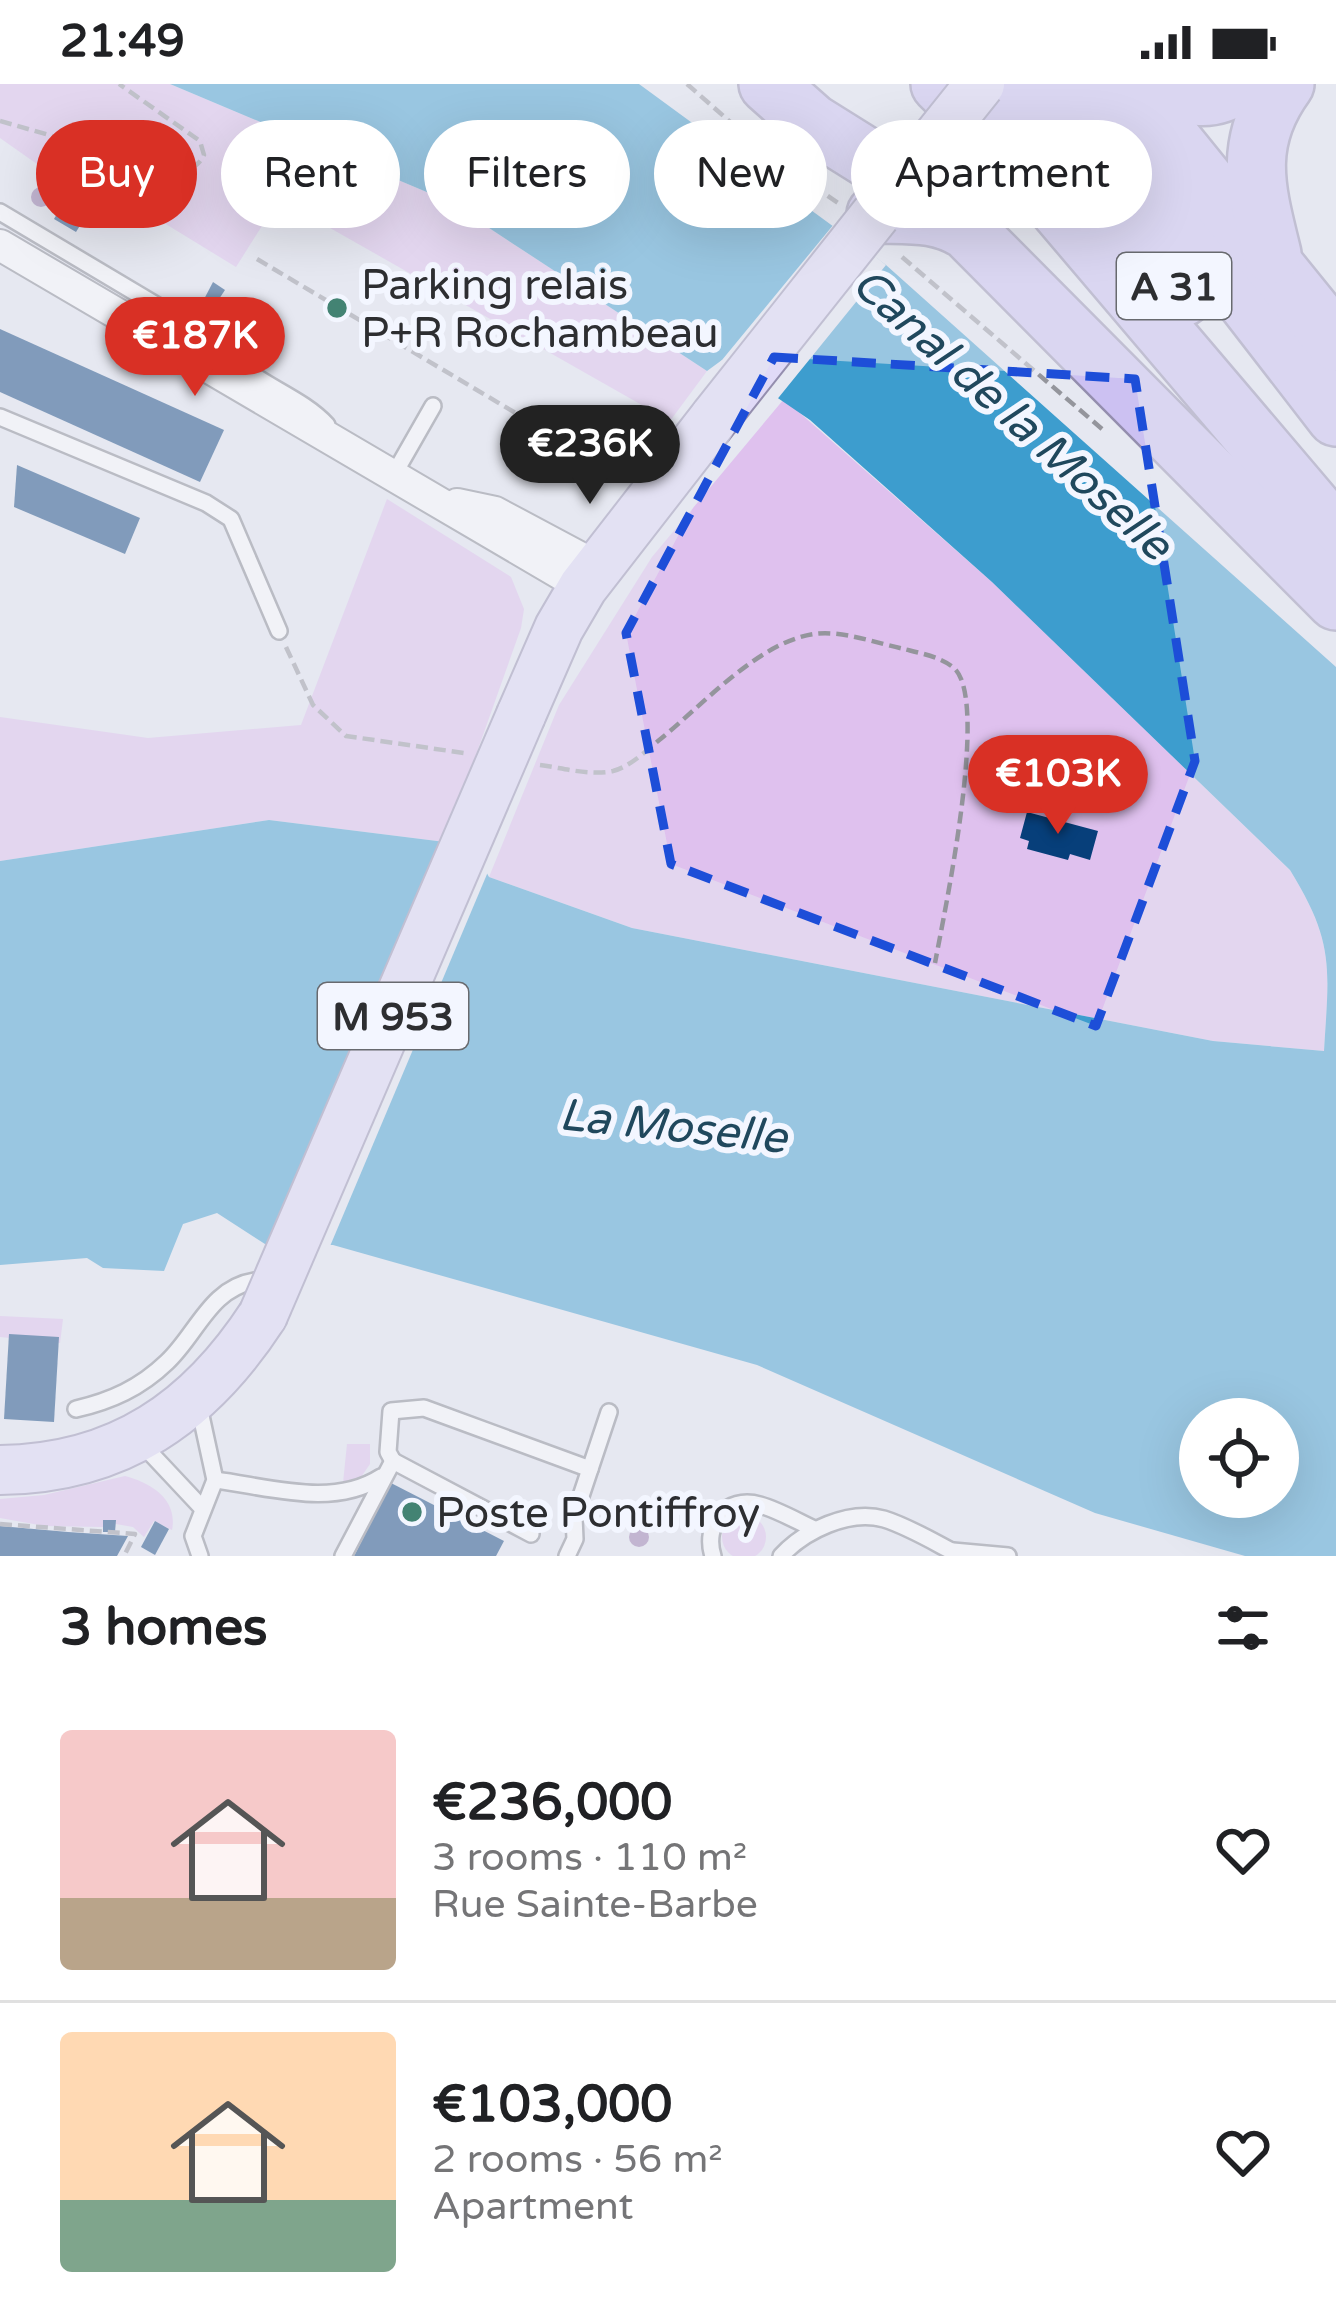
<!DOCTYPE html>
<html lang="en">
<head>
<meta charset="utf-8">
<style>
	body { margin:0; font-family:"Varela Round",sans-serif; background:#f6f6f6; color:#202124; height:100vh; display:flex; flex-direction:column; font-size:45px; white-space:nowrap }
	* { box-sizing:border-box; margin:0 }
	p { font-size:39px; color:#757577 }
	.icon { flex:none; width:66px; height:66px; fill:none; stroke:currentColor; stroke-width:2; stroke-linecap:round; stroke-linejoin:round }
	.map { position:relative; height:1472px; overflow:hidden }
	.details { display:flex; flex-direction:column; background:#fff; flex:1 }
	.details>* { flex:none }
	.guide { position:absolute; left:36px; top:36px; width:1266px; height:108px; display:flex; gap:24px }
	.tools { position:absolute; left:1179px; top:1314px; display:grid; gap:24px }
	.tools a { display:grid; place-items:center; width:120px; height:120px; border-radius:50%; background:#fff; box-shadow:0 12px 48px #0002; font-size:60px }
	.price { position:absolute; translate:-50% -102px; padding:0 27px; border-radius:42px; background:#d93025; color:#fff; font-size:39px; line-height:78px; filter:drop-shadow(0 3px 6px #0008) }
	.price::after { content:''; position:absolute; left:50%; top:72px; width:36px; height:27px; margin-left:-18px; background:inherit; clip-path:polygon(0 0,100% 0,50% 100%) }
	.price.selected { background:#222; color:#fff }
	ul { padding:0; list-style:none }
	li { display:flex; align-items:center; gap:36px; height:300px; padding:0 60px }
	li+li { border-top:3px solid #e0e0e0 }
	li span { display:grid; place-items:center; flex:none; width:336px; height:240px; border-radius:12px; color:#555 }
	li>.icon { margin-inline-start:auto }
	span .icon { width:144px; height:144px; fill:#fffc; stroke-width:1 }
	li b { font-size:51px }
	h2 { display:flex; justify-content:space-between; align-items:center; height:144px; padding:0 60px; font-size:51px }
	.chip { padding:0 42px; border-radius:54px; background:#fff; box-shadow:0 12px 48px #0002; font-size:42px; line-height:108px }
	.chip.selected { background:#d93025; color:#fff }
	.status { display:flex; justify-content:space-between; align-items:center; height:84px; padding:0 60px; background:#fff; direction:ltr }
	.status svg { height:33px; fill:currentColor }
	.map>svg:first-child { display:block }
</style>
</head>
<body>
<div class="status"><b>21:49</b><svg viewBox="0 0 49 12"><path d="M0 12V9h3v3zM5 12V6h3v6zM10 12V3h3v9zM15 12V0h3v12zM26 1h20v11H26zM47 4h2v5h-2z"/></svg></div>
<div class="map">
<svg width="1336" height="1472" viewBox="0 0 1336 1472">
	<rect width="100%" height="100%" fill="#e6e8f1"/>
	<g fill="#dfc1ee">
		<polygon points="0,0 170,0 448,117 707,287 670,337 279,115 236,183 102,101 91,118 0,54"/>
		<path d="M784,315l208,183 298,288c45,73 39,99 34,181l-111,-10 -581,-113 -143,-51 70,-172 93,-148z"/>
		<polygon points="387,415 511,493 524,525 521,544 445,758 269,736 0,777 0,633 148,654 301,641"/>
		<polygon points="0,1232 63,1235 60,1259 0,1253"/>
		<polygon points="347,1360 370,1360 370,1380 359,1396 343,1399"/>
		<path d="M125,1392c26,7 53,23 47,54l-18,-9 -10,16 -11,-10 -17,-3 -1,-4h-11l-1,7 -58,-1 -45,-8v-19l44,-4z"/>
		<circle cx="744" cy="1453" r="22"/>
	</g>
	<path fill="#3d9dce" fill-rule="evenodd" d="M170,0h469l247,181 450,402v889h-91l-150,-43 -338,-148 -424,-120 -68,-1 -48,-31 -34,11 -19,47 -61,-3 -16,-10 -87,7v-404l269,-41 176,22 32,13 12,22 143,51 581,113 111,10c5,-83 11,-108 -34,-181l-298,-288 -182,-162 -88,-60 -15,11 -259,-170zM1200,1335h78v78h-78z"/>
	<g fill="#e6e8f1">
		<polygon points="834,140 886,181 775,318 722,283 708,293"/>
		<polygon points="481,766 490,783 328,1167 273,1166"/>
	</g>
	<g fill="#073f7a">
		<polygon points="67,113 89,127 76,148 54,135"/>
		<polygon points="213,198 225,206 211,227 201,221"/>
		<polygon points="0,245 224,346 200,398 0,308"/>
		<polygon points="17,381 140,434 125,470 14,423"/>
		<polygon points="1027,728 1098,747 1090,776 1070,770 1068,776 1027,765 1029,757 1020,754"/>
		<polygon points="9,1250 59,1253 54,1338 4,1335"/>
		<polygon points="391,1399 504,1457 496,1472 354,1472"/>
		<polygon points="103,1436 116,1436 115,1448 103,1448"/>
		<polygon points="155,1437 169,1445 155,1471 141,1463"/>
		<polygon points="0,1442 68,1448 128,1452 117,1472 0,1472"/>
	</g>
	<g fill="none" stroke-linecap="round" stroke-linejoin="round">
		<defs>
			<g id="service">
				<path d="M0,128l188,112 25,3c15,51 80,61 114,98"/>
				<polyline points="0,333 206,419 231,435 279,547"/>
				<polyline points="393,392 433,322"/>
				<polyline points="198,1318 215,1396 193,1452 200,1472"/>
				<path d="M76,1325c35,-8 64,-21 91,-47 30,-28 43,-74 88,-81"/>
				<polyline points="142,1360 203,1425"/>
				<polyline points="393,1377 388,1368 391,1327 424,1324 590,1385"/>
				<path d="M215,1396c55,7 118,28 166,-3"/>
				<polyline points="953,1467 1008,1472"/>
				<polyline points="343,1472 393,1377 531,1450"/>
				<polyline points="567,1472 575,1455 574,1433 609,1328"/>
				<path d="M713,1472c-10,-31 13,-61 47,-51 18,5 37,16 54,24"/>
				<path d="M781,1472c23,-25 68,-47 103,-37 26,8 53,25 77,37"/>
			</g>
			<g id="minor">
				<polyline points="0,161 583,503"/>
				<polyline points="457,420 495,428 598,483"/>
			</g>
			<g id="primary">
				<polyline points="521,631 559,544 583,503 715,333"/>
				<path d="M0,1386c119,-1 200,-58 263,-155"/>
			</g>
			<g id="motorway">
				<polyline points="768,0 812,39 868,74 915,81"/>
				<polyline points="940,0 1019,78 1336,451"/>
				<polyline points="1004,0 1183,213"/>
				<polyline points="1064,0 1189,143 1336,333"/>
				<polyline points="1127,0 1336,258"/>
				<path d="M1157,0c28,12 53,21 81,0"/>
				<path d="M876,130c35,1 62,-2 92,17l368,370"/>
				<path d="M1272,170c-16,-65 -30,-111 13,-170"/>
			</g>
		</defs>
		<use href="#service" stroke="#85878f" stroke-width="20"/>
		<use href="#minor" stroke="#85878f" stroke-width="34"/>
		<use href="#primary" stroke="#948eae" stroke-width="52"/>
		<use href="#motorway" stroke="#948eae" stroke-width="62"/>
		<g stroke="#94959c" stroke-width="4.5" stroke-dasharray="12 6" stroke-linecap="butt">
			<polyline points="687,0 761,65 838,119"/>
			<path d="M0,37l172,49c14,1 25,-1 32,-15l-4,-14 -81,-57"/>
			<polyline points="902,173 1102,345"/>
			<polyline points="257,175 623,393"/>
			<polyline points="286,563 313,621 346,652 464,669"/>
			<path d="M540,681c23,3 50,11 73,6 16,-4 32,-19 45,-30 44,-35 100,-99 156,-107 28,-4 62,9 90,15 16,4 37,8 50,19 36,32 -10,246 -19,295"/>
			<polyline points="0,1440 135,1450 124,1472"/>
		</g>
		<use href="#service" stroke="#fff" stroke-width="15"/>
		<use href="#minor" stroke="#fff" stroke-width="30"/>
		<use href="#primary" stroke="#e0daf7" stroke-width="48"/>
		<use href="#motorway" stroke="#ccc1f2" stroke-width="57"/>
		<defs>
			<g id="primary-bridge">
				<polyline points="924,70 980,0"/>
				<polyline points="715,333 876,130"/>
				<polyline points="263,1231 521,631"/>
			</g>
		</defs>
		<use href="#primary-bridge" stroke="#948eae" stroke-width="52" stroke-linecap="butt"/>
		<use href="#primary-bridge" stroke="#e0daf7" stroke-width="48"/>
	</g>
	<g fill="#9878ab">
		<circle cx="41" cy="113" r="10"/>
		<circle cx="639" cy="1453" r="10"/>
	</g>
	<path d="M0 0H1336V1472H0ZM774,273l361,22 60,382 -99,265 -425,-162 -45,-231z" fill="#e6e8f1" fill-opacity=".55" fill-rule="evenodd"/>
	<path fill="none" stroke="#1d4ed8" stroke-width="9" stroke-dasharray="24 15" stroke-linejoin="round" d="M774,273l361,22 60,382 -99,265 -425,-162 -45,-231z"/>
	<g fill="#438373" stroke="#f3f6ff" stroke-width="4.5">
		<circle cx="337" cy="224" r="12"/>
		<circle cx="412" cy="1428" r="12"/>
	</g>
	<g text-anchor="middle" stroke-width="12" stroke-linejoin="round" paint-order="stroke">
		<g fill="#f3f6ff" stroke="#686a6f" stroke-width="3">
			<rect x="1117" y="169" width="114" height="66" rx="9"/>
			<rect x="318" y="899" width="150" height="66" rx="9"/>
		</g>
		<g font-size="39" font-weight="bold" fill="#2d2e31">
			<text x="1174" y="216">A 31</text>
			<text x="393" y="946">M 953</text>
		</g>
		<g font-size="42" fill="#2d2e31" stroke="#f3f6ff" text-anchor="start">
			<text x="361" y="215">Parking relais<tspan x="361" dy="48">P+R Rochambeau</tspan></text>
			<text x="436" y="1443">Poste Pontiffroy</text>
		</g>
		<g font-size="45" font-style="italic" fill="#20485d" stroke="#f3f6ff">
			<text transform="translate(1013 329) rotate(42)" y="16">Canal de la Moselle</text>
			<text transform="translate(673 1041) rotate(6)" y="16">La Moselle</text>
		</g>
	</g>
</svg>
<div class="tools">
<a><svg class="icon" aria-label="locate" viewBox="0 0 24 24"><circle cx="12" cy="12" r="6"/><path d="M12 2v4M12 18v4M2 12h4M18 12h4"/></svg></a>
</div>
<b class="price" style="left:195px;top:315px">€187K</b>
<b class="price selected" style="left:590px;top:423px">€236K</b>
<b class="price" style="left:1058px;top:753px">€103K</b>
<div class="guide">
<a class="chip selected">Buy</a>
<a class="chip">Rent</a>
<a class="chip">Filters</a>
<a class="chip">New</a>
<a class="chip">Apartment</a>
</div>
</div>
<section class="details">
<h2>3 homes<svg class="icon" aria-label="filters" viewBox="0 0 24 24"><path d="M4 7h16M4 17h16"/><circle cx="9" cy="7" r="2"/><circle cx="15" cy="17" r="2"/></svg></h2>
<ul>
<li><span style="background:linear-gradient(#f6c9c9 70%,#b9a48a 0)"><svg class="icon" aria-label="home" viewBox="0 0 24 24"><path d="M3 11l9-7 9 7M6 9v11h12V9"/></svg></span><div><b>€236,000</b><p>3 rooms · 110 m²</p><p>Rue Sainte-Barbe</p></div><svg class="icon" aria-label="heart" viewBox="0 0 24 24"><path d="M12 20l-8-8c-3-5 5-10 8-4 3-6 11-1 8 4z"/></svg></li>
<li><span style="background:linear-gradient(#ffd9b3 70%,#7fa58c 0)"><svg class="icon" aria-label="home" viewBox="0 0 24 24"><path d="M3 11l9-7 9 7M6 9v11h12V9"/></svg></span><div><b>€103,000</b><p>2 rooms · 56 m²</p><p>Apartment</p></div><svg class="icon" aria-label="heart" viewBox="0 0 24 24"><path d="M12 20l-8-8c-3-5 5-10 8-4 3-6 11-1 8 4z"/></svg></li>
</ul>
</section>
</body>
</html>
